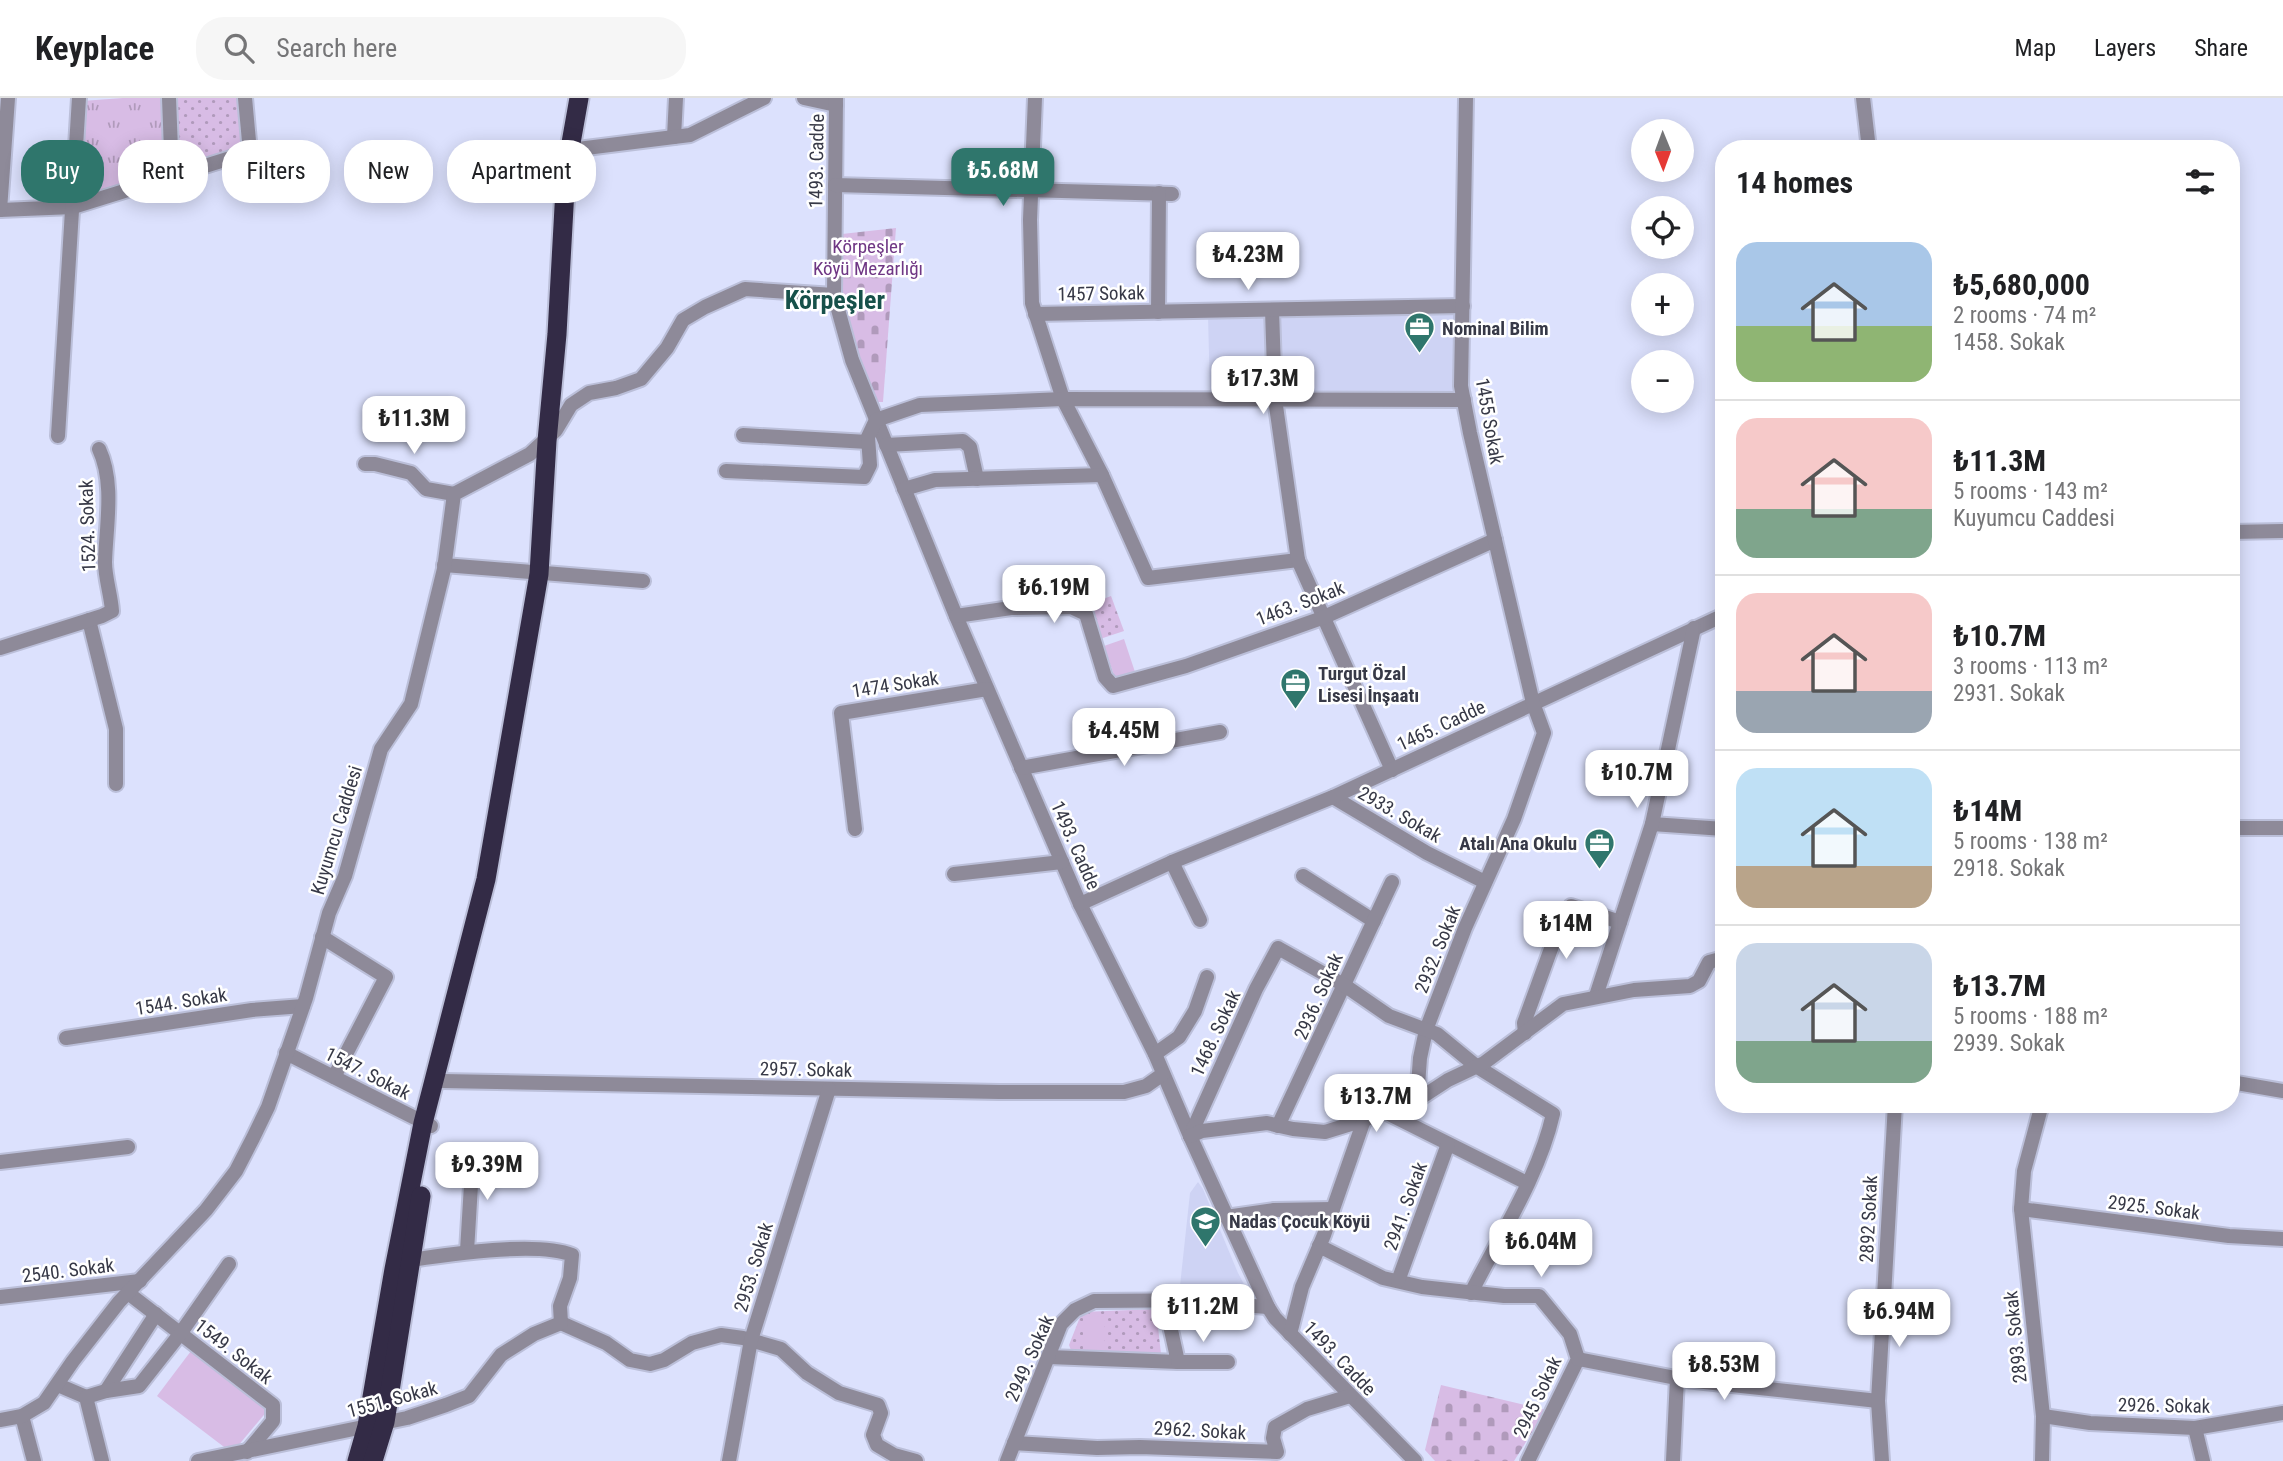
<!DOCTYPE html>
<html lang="en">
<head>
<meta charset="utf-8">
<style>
	body { margin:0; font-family:"Roboto Condensed",sans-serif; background:#f6f6f6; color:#202124; height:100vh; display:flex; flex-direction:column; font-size:26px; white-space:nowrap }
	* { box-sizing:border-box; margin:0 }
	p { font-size:23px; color:#757577 }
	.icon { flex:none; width:38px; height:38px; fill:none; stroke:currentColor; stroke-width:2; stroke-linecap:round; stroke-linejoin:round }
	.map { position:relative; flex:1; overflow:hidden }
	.drawer { position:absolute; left:1715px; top:42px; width:525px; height:973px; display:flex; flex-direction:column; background:#fff; border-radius:28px; box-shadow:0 4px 18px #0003 }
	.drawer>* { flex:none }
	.banner { position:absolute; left:21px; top:42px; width:665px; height:63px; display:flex; gap:14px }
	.needle { width:46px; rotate:179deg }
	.fabs { position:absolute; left:1631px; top:21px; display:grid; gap:14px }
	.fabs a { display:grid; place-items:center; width:63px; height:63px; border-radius:50%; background:#fff; box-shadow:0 4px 18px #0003; font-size:35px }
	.price { position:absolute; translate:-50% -60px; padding:0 16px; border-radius:14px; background:#fff; color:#222; font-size:23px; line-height:46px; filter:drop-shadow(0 2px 4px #0008) }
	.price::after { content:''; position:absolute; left:50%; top:42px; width:21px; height:16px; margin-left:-10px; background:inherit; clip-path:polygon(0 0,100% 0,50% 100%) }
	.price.on { background:#2f766c; color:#fff }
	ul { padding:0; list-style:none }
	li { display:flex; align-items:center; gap:21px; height:175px; padding:0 21px }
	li+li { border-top:2px solid #e0e0e0 }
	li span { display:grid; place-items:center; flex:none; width:196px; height:140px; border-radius:21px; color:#555 }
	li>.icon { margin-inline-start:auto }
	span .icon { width:84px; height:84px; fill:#fffc; stroke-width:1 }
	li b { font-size:30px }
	h2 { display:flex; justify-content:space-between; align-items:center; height:84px; padding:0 21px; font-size:30px }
	.pill { padding:0 24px; border-radius:28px; background:#fff; box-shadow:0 4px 18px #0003; font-size:24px; line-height:63px }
	.pill.on { background:#2f766c; color:#fff }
	header { display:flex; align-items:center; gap:42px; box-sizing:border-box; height:98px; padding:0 35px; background:#fff; border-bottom:2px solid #e0e0e0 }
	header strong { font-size:33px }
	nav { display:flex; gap:38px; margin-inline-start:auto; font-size:24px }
	.search { width:490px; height:63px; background:#f6f6f6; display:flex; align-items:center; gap:18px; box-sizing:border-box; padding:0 24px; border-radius:28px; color:#757577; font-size:26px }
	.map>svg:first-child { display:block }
</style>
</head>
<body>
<header>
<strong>Keyplace</strong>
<div class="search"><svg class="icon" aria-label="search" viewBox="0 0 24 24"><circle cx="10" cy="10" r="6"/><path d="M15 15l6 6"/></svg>Search here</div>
<nav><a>Map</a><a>Layers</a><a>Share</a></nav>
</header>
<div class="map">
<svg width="2283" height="1363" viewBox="0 0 2283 1363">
	<defs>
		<pattern id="grass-tufts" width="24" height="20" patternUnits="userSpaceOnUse" patternTransform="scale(1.75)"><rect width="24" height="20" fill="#d8bce5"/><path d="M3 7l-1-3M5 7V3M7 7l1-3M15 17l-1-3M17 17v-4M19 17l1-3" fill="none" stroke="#b09abb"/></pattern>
		<pattern id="cemetery-stones" width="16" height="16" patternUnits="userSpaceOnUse" patternTransform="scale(1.75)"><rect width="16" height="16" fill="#d8bce5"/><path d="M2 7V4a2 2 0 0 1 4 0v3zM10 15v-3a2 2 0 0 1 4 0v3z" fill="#b09abb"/></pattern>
		<pattern id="park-dots" width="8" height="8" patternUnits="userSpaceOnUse" patternTransform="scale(1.75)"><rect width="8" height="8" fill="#d8bce5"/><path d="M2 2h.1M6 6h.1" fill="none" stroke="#b09abb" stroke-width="1.8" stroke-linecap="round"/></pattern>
	</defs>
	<rect width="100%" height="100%" fill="#dce1fd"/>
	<g fill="#ced3f4">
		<polygon points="1456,214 1455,295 1210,295 1208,218"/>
		<polygon points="1198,1084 1203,1091 1238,1175 1252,1201 1179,1197 1190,1095"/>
	</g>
	<polygon fill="url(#grass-tufts)" points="123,0 165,0 167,75 77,103 82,3"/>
	<g fill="url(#cemetery-stones)">
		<polygon points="896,130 883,304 876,304 857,261 843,216 842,136"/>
		<polygon points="1441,1287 1546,1312 1514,1363 1435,1363 1425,1352"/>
	</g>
	<g fill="url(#park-dots)">
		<polygon points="173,0 240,0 245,51 176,72"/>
		<polygon points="1111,498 1124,533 1100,541 1088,507"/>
		<polygon points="1156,1211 1161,1256 1072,1255 1069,1247 1082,1214"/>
	</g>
	<g fill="#d8bce5">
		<polygon points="1124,541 1135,574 1115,580 1104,548"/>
		<polygon points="1104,1218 1104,1253 1083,1253 1083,1219"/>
		<polygon points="191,1253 268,1312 232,1355 157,1298"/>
	</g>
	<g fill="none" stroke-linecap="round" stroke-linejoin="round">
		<defs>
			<g id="minor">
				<polyline points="169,0 172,78"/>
				<polyline points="804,0 836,7"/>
				<polyline points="836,0 834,197 852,262 956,518 1080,806 1155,956 1190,1038 1268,1209 1275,1220 1415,1363"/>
				<polyline points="1035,0 1030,122 1032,205 1063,301 1102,377 1148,480 1298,462"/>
				<polyline points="1863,0 1869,51"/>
				<polyline points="674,39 676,0"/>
				<polyline points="578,51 690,37 764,0"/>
				<polyline points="835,87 1172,96"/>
				<polyline points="0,112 73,109 250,54 245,0"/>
				<polyline points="0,112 8,0"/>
				<polyline points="1272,212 1275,301 1298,462 1392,672"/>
				<polyline points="1158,214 1159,95"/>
				<polyline points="1035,216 1463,208"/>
				<polyline points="743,337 868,344"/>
				<polyline points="58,338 79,0"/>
				<polyline points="886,347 963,343 970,349 977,381"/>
				<polyline points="365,366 375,366 411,375 426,391 454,396"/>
				<polyline points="726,373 864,379 870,367 868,339 876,322 920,307 1063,301 1464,302"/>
				<polyline points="904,391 935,382 1102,377"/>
				<polyline points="2231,434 2283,433"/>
				<polyline points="444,467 643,483"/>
				<polyline points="956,518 1011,510 1071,509 1086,516 1105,579 1113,588 1186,568 1322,520 1495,442"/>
				<polyline points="89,522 116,631 116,686"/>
				<path d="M0,550l102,-32 10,-5c-1,-16 -7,-33 -7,-49 1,-36 10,-79 -6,-113"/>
				<polyline points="1021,670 1220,634"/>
				<polyline points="1333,699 1427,755 1485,784"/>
				<polyline points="1652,726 1724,731"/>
				<polyline points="2231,730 2283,730"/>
				<polyline points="855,731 841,615 987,591"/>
				<polyline points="1172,764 1333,699 1724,517"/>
				<polyline points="954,776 1062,764"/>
				<polyline points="1303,778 1374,823"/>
				<polyline points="1080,806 1172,764 1200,822"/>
				<polyline points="322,839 386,879 334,979"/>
				<polyline points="1596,898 1652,726 1694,530"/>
				<polyline points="1525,935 1524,925 1552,848 1571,808 1620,824"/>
				<polyline points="66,940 252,912 303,908"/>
				<polyline points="286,955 431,1028"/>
				<polyline points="1155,956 1179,939 1195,913 1207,879"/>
				<polyline points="442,983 999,994 1124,994 1146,988 1163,976"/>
				<polyline points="2231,984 2283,993"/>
				<polyline points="1417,1001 1420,960 1426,932 1465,830 1514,721 1544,635 1533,605 1470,335 1461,288 1466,0"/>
				<polyline points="2042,1006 2024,1073 2021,1111 2043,1318 2042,1363"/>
				<polyline points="1385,1014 1527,1085"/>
				<polyline points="1278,1028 1392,784"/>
				<path d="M1190,1038l66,-147 22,-41 66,37 45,31 48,18 39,32 77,48c-14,62 -54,123 -82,179"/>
				<polyline points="1190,1038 1202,1033 1267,1025 1293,1031 1325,1034 1364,1022 1422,999 1448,982 1484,965 1563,906 1634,892 1690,888 1699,883 1709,864 1724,860"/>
				<polyline points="0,1064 128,1049"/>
				<polyline points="2021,1111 2229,1138 2283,1141"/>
				<polyline points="1226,1119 1274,1112 1333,1111"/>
				<polyline points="1319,1148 1383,1180 1422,1189 1504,1198 1539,1198 1570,1236 1578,1261 1528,1363"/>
				<polyline points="467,1153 473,1054"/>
				<polyline points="1398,1183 1448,1046"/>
				<polyline points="128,1195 273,1307 273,1323 247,1354"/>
				<polyline points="0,1199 140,1183"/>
				<polyline points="561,1225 606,1245 630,1262 650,1266 664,1262 692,1245 721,1237 743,1240 781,1251 807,1275 839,1295 878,1307 881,1315 873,1337 877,1347 894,1357 916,1363"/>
				<polyline points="1290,1236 1302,1189 1324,1137 1364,1022"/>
				<polyline points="1049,1259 1178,1264 1169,1223 1161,1201"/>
				<polyline points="1578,1261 1686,1282 1878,1303"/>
				<polyline points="1178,1264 1228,1264"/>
				<polyline points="58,1287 86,1299 102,1363"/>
				<polyline points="106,1293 156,1216"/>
				<polyline points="86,1299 106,1293 139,1288 180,1236 229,1166"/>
				<polyline points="22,1318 34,1363"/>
				<polyline points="2043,1318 2090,1325 2195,1330 2283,1315"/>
				<polyline points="0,1322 22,1318 44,1305 73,1263 119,1204 206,1112 236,1073 253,1040 268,1009 306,900 329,815 345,778 381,651 411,606 444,471 454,396 530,356 556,332 571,307 589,295 616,290 641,281 667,250 683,222 705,209 745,191 834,197"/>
				<polyline points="2195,1330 2203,1363"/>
				<polyline points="1014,1345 1097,1350 1140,1349 1277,1354 1273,1340 1275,1329 1307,1311 1350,1298"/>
				<path d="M198,1363l209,-43 39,-13 23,-9 32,-41 33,-21 27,-11 -1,-17 10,-28 2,-23c-35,-14 -122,-1 -161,5"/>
				<polyline points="729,1363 751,1242 829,991"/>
				<polyline points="1007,1363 1061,1226 1075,1212 1094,1203 1217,1202 1239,1207 1268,1209"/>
				<polyline points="1673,1363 1677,1280"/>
				<polyline points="1882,1363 1878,1303 1895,1006"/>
			</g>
			<g id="highway">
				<polyline points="357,1363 367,1328 394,1171 423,1025 486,781 539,476 547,343 557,236 566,73 579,0"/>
				<polyline points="373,1363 385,1324 421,1098"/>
			</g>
		</defs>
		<use href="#minor" stroke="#bbbfd9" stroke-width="18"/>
		<use href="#highway" stroke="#bbbfd9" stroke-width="23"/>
		<use href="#minor" stroke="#8e8a99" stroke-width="14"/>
		<use href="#highway" stroke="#332b46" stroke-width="19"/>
	</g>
	<defs>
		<symbol id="office-pin" viewBox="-11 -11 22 30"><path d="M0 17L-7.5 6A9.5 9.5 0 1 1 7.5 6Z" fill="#2f766c" stroke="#fff"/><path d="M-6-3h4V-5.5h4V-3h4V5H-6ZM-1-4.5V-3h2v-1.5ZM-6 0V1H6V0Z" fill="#fff"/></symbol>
		<symbol id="school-pin" viewBox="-11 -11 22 30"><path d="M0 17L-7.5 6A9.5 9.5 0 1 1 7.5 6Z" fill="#2f766c" stroke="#fff"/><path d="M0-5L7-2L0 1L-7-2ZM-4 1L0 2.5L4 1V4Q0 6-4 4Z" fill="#fff"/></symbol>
	</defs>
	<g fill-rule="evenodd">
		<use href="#office-pin" x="1402" y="212" width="35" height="47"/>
		<use href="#office-pin" x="1278" y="568" width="35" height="47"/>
		<use href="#office-pin" x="1582" y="728" width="35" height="47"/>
		<use href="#school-pin" x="1188" y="1106" width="35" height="47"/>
	</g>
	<g text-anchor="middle" stroke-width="5" stroke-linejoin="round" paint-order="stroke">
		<g font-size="19" fill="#373947" stroke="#fff">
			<text transform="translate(816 63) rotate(-89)" y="7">1493. Cadde</text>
			<text transform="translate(1101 195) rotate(-1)" y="7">1457 Sokak</text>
			<text transform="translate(1490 323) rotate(80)" y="7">1455 Sokak</text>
			<text transform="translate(87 428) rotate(-92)" y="7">1524. Sokak</text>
			<text transform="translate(1300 505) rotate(-21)" y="7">1463. Sokak</text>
			<text transform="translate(895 586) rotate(-9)" y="7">1474 Sokak</text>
			<text transform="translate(1441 627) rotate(-25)" y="7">1465. Cadde</text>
			<text transform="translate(1400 716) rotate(30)" y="7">2933. Sokak</text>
			<text transform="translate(336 732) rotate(-73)" y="7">Kuyumcu Caddesi</text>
			<text transform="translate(1076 747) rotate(66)" y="7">1493. Cadde</text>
			<text transform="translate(1437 851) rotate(-68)" y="7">2932. Sokak</text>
			<text transform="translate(1318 898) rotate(-66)" y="7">2936. Sokak</text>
			<text transform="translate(181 903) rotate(-9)" y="7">1544. Sokak</text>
			<text transform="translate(1215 935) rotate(-65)" y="7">1468. Sokak</text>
			<text transform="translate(806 971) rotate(1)" y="7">2957. Sokak</text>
			<text transform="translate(368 975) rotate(27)" y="7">1547. Sokak</text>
			<text transform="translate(1405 1108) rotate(-70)" y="7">2941. Sokak</text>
			<text transform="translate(2154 1109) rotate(7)" y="7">2925. Sokak</text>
			<text transform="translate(1868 1121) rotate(-87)" y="7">2892 Sokak</text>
			<text transform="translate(753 1169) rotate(-73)" y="7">2953. Sokak</text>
			<text transform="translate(68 1172) rotate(-7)" y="7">2540. Sokak</text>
			<text transform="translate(2015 1239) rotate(-96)" y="7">2893. Sokak</text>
			<text transform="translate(234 1253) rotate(38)" y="7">1549. Sokak</text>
			<text transform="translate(1029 1260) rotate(-66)" y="7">2949. Sokak</text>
			<text transform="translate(1340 1260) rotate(46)" y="7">1493. Cadde</text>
			<text transform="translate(1537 1299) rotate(-65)" y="7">2945 Sokak</text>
			<text transform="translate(392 1301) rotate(-15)" y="7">1551. Sokak</text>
			<text transform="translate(2164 1307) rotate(1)" y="7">2926. Sokak</text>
			<text transform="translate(1200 1332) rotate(3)" y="7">2962. Sokak</text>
		</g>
		<g font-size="19" fill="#6f3784" stroke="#fff">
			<text x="868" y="155">Körpeşler<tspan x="868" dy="22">Köyü Mezarlığı</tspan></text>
		</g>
		<g font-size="19" font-weight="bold" fill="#373947" stroke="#fff" text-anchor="start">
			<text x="1442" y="237">Nominal Bilim</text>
			<text x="1318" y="582">Turgut Özal<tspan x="1318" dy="22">Lisesi İnşaatı</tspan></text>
			<text x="1577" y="752" text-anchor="end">Atalı Ana Okulu</text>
			<text x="1229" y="1130">Nadas Çocuk Köyü</text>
		</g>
		<g font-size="26" font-weight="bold" fill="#17514a" stroke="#fff">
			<text x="835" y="211">Körpeşler</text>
		</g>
	</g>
</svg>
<div class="fabs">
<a><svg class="needle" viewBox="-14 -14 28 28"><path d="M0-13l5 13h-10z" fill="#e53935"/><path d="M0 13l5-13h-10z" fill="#757577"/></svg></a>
<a><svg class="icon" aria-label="locate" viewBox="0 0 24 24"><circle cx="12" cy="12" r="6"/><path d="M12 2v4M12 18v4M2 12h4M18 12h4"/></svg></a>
<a>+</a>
<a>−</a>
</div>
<b class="price on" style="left:1003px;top:110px">₺5.68M</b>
<b class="price" style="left:1248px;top:194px">₺4.23M</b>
<b class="price" style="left:1263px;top:318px">₺17.3M</b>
<b class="price" style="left:414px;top:358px">₺11.3M</b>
<b class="price" style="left:1054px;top:527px">₺6.19M</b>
<b class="price" style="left:1124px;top:670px">₺4.45M</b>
<b class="price" style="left:1637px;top:712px">₺10.7M</b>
<b class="price" style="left:1566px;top:863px">₺14M</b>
<b class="price" style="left:1376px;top:1036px">₺13.7M</b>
<b class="price" style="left:487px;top:1104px">₺9.39M</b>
<b class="price" style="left:1541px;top:1181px">₺6.04M</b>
<b class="price" style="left:1203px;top:1246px">₺11.2M</b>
<b class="price" style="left:1899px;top:1251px">₺6.94M</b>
<b class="price" style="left:1724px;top:1304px">₺8.53M</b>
<div class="banner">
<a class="pill on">Buy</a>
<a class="pill">Rent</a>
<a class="pill">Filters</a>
<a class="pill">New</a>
<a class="pill">Apartment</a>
</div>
<section class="drawer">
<h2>14 homes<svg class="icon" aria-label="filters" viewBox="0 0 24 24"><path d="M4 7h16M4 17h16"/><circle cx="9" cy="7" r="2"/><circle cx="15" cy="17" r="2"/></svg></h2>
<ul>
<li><span style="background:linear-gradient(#a9c7e8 60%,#8fb573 0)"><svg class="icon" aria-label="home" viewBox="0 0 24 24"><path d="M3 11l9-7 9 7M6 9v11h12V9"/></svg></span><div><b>₺5,680,000</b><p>2 rooms · 74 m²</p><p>1458. Sokak</p></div></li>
<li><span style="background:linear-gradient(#f6c9c9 65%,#7fa58c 0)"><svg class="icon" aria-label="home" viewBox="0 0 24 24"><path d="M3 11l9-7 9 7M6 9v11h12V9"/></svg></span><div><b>₺11.3M</b><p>5 rooms · 143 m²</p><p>Kuyumcu Caddesi</p></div></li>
<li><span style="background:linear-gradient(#f6c9c9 70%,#9aa5b1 0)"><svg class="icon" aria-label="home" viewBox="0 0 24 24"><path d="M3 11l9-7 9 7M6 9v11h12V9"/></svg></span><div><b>₺10.7M</b><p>3 rooms · 113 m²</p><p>2931. Sokak</p></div></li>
<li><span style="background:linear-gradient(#bfe0f5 70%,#b9a48a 0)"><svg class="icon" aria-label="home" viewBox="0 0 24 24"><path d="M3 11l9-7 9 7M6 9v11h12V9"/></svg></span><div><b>₺14M</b><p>5 rooms · 138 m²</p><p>2918. Sokak</p></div></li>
<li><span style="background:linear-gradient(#c9d6e8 70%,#7fa58c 0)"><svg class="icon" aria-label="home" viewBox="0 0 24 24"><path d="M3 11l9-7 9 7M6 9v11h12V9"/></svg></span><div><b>₺13.7M</b><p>5 rooms · 188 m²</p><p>2939. Sokak</p></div></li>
</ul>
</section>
</div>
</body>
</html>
